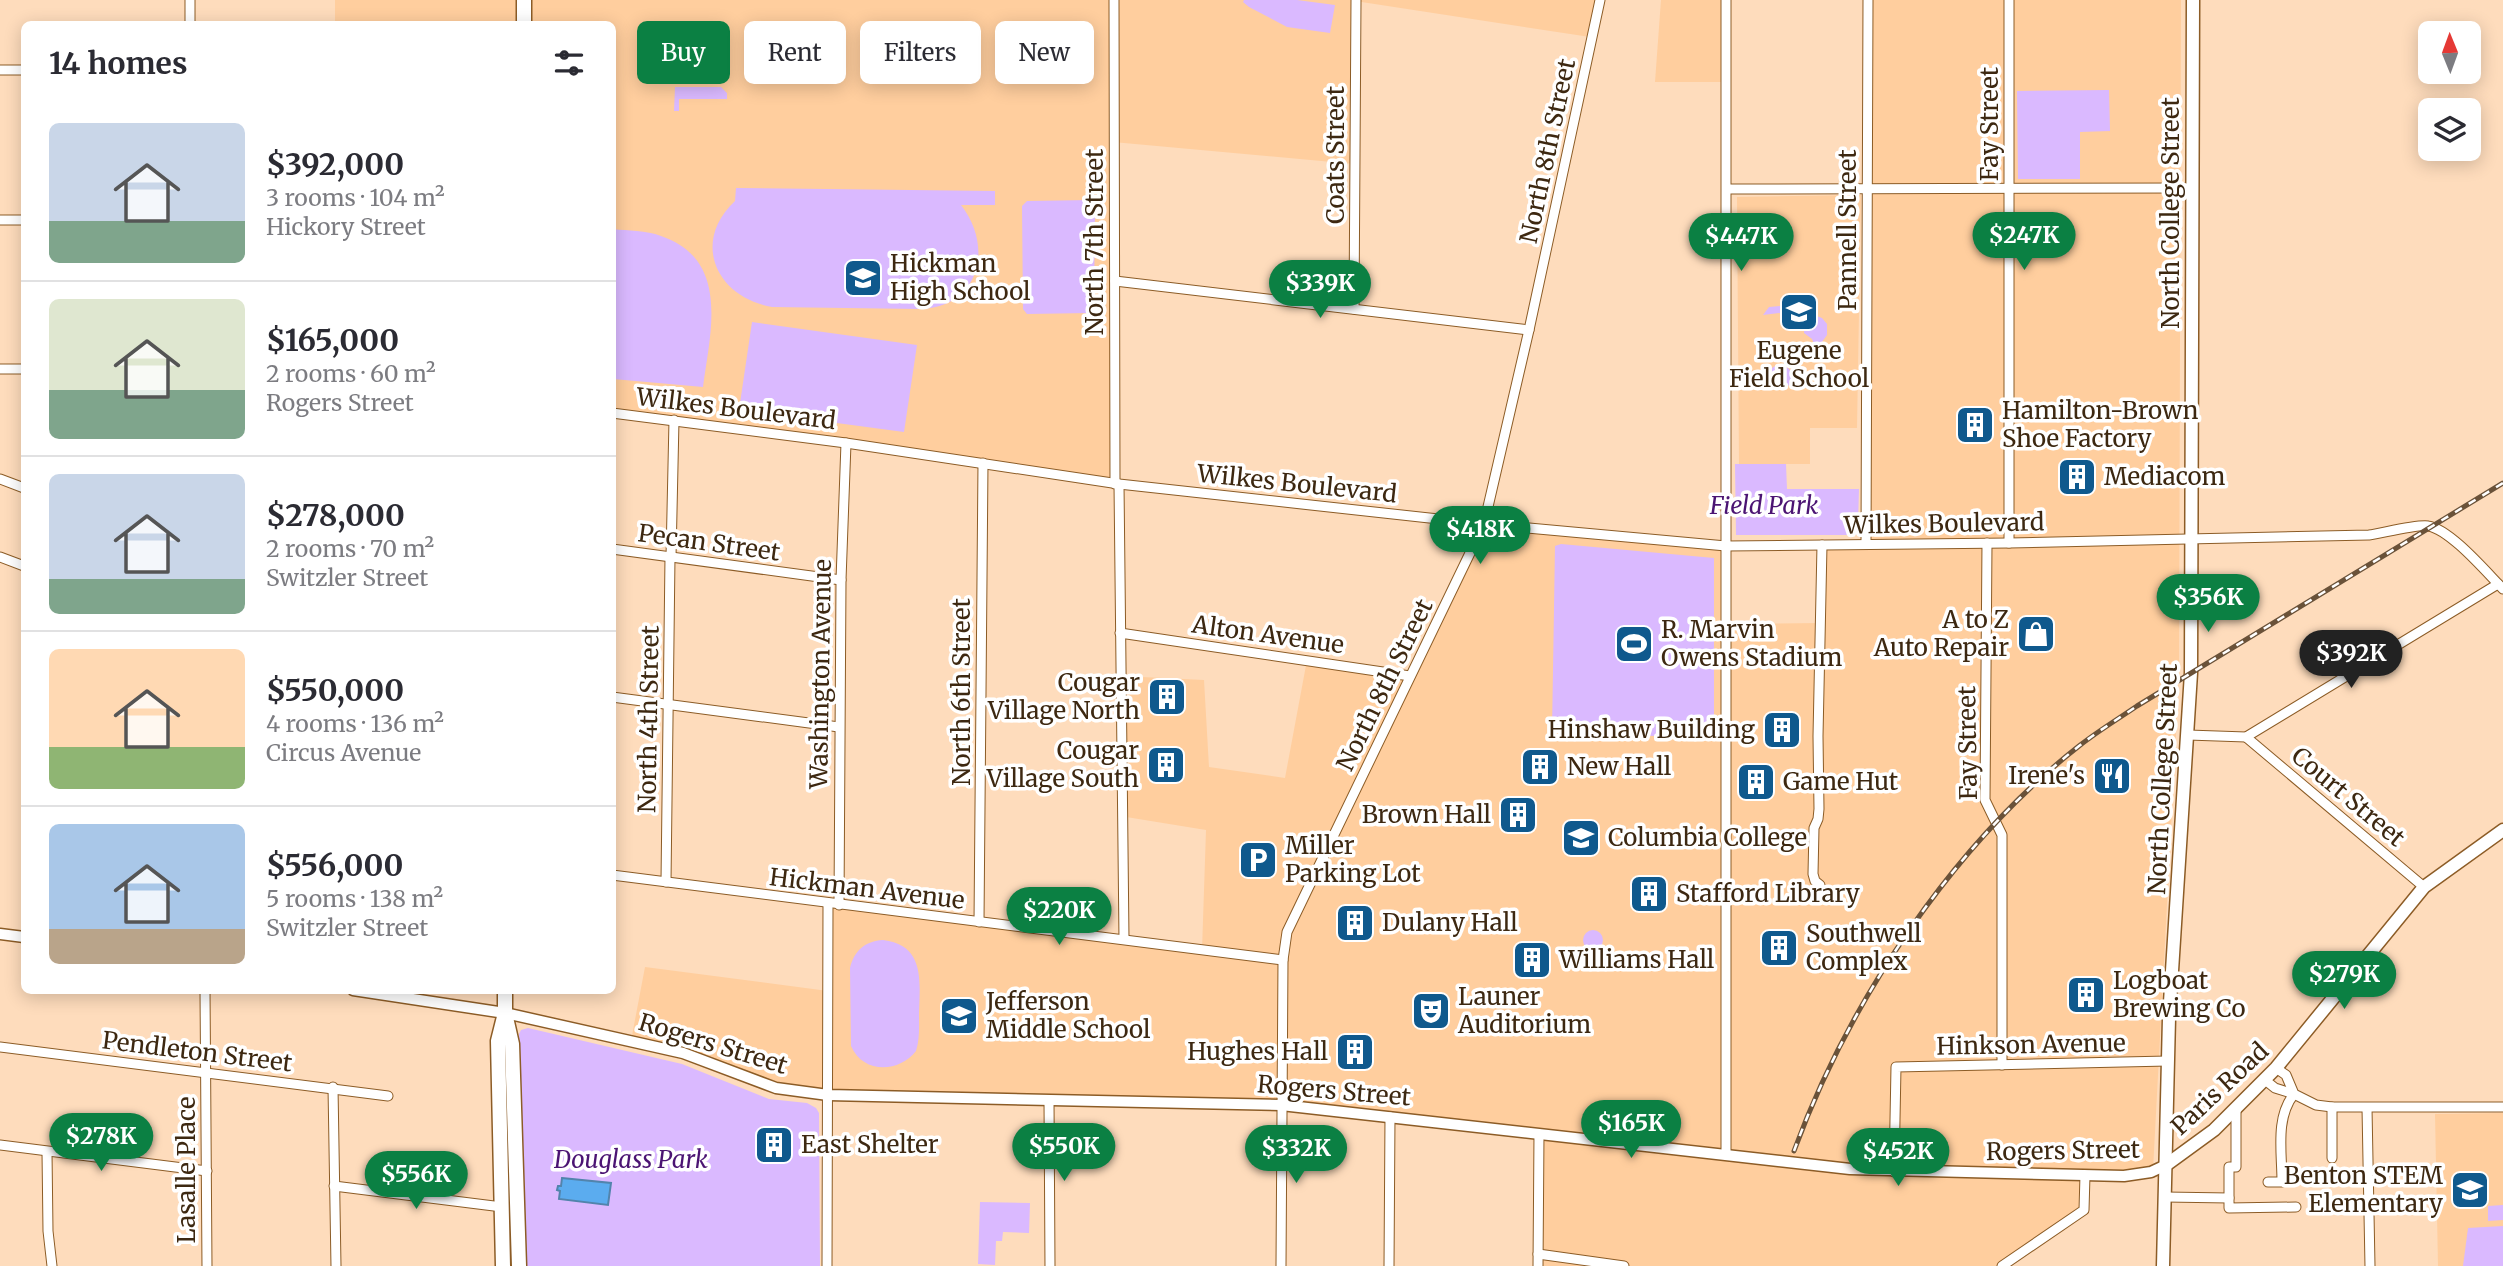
<!DOCTYPE html>
<html lang="en">
<head>
<meta charset="utf-8">
<style>
	body { margin:0; font-family:Merriweather,serif; background:#f7f7f7; color:#2b2b33; height:100vh; display:flex; flex-direction:column; font-size:26px; white-space:nowrap }
	* { box-sizing:border-box; margin:0 }
	p { font-size:23px; color:#7c7c81 }
	.icon { flex:none; width:38px; height:38px; fill:none; stroke:currentColor; stroke-width:2; stroke-linecap:round; stroke-linejoin:round }
	.map { position:relative; flex:1; overflow:hidden }
	.details { position:absolute; left:21px; top:21px; width:595px; height:973px; display:flex; flex-direction:column; background:#fff; border-radius:10px; box-shadow:0 4px 18px #0003 }
	.details>* { flex:none }
	.guide { position:absolute; left:637px; top:21px; width:665px; height:63px; display:flex; gap:14px }
	.needle { width:46px; rotate:359deg }
	.tools { position:absolute; left:2418px; top:21px; display:grid; gap:14px }
	.tools a { display:grid; place-items:center; width:63px; height:63px; border-radius:10px; background:#fff; box-shadow:0 4px 18px #0003; font-size:35px }
	.price { position:absolute; translate:-50% -60px; padding:0 16px; border-radius:24px; background:#0b8043; color:#fff; font-size:23px; line-height:46px; filter:drop-shadow(0 2px 4px #0008) }
	.price::after { content:''; position:absolute; left:50%; top:42px; width:21px; height:16px; margin-left:-10px; background:inherit; clip-path:polygon(0 0,100% 0,50% 100%) }
	.price.on { background:#222; color:#fff }
	ul { padding:0; list-style:none }
	li { display:flex; align-items:center; gap:21px; height:175px; padding:0 28px }
	li+li { border-top:2px solid #e1e1e2 }
	li span { display:grid; place-items:center; flex:none; width:196px; height:140px; border-radius:10px; color:#555 }
	li>.icon { margin-inline-start:auto }
	span .icon { width:84px; height:84px; fill:#fffc; stroke-width:1 }
	li b { font-size:30px }
	h2 { display:flex; justify-content:space-between; align-items:center; height:84px; padding:0 28px; font-size:30px }
	.tag { padding:0 24px; border-radius:10px; background:#fff; box-shadow:0 4px 18px #0003; font-size:24px; line-height:63px }
	.tag.on { background:#0b8043; color:#fff }
	.map>svg:first-child { display:block }
</style>
</head>
<body>
<div class="map">
<svg width="2503" height="1266" viewBox="0 0 2503 1266">
	<rect width="100%" height="100%" fill="#fedcbc"/>
	<g fill="#ffce9e">
		<polygon points="335,0 1599,0 1590,37 1355,1 1354,164 1113,142 1113,482 613,413 612,24 335,24"/>
		<polygon points="1661,0 1727,0 1728,82 1655,82"/>
		<polygon points="1873,0 2181,0 2179,677 2153,1170 2085,1175 2084,1209 1999,1266 1538,1266 1539,1134 1281,1105 776,1088 631,1041 645,967 828,991 833,902 1202,950 1206,830 1120,816 1121,676 1204,680 1209,767 1285,778 1307,660 1410,676 1484,524 1726,546 1727,624 1820,623 1822,545 1866,544"/>
		<polygon points="1861,195 1857,428 1810,428 1810,464 1739,464 1737,197"/>
		<polygon points="2503,1113 2503,1266 2438,1266 2435,1114"/>
	</g>
	<g fill="#dab9ff">
		<polygon points="1244,0 1297,0 1335,5 1330,33 1287,27 1249,7 1243,2"/>
		<polygon points="1073,51 1084,51 1083,69 1073,69"/>
		<polygon points="675,87 721,87 727,93 727,99 679,99 679,111 674,111"/>
		<polygon points="2109,90 2110,131 2080,132 2080,179 2018,179 2017,91"/>
		<path d="M736,188l259,3v14h-34c33,42 19,102 -41,104l-148,-2c-56,-10 -81,-65 -37,-106z"/>
		<polygon points="1091,200 1095,204 1094,309 1091,313 1027,314 1023,309 1022,206 1027,201"/>
		<path d="M613,229c15,2 33,1 48,7 70,24 49,97 42,151l-90,-8z"/>
		<polygon points="1780,306 1787,311 1788,316 1779,313 1763,315 1769,307"/>
		<polygon points="1809,313 1822,318 1827,324 1827,335 1819,346 1814,344 1812,339 1804,333 1805,315"/>
		<polygon points="752,322 917,345 904,432 739,410"/>
		<circle cx="1780" cy="377" r="12"/>
		<polygon points="1735,464 1786,464 1787,489 1859,489 1858,524 1856,535 1736,535"/>
		<polygon points="1561,544 1714,558 1714,739 1552,731 1555,546"/>
		<circle cx="1593" cy="940" r="10"/>
		<path d="M883,940c42,5 37,41 36,73 0,12 1,26 -3,38 -17,22 -53,23 -65,-5l-1,-78c4,-17 15,-27 33,-28z"/>
		<polygon points="528,1028 682,1064 769,1099 807,1103 816,1108 819,1113 820,1266 527,1266 519,1034 521,1030"/>
		<polygon points="980,1202 1030,1203 1029,1233 1003,1232 1002,1241 996,1241 995,1265 978,1264"/>
		<polygon points="2503,1205 2503,1220 2488,1221 2488,1206"/>
		<polygon points="2503,1226 2503,1266 2463,1266 2468,1228"/>
	</g>
	<polygon fill="#5bacef" stroke="#5284ac" stroke-width="2" points="562,1178 611,1183 608,1205 559,1199 560,1191 557,1190 558,1186 561,1186"/>
	<g fill="none" stroke-linecap="round" stroke-linejoin="round">
		<defs>
			<g id="minor">
				<polyline points="190,0 190,24"/>
				<polyline points="1114,0 1115,484"/>
				<polyline points="1726,0 1726,1155"/>
				<polyline points="0,70 24,70"/>
				<polyline points="1727,189 2192,188"/>
				<polyline points="0,220 24,220"/>
				<polyline points="1115,281 1529,330"/>
				<polyline points="1354,309 1356,0"/>
				<polyline points="0,369 24,369"/>
				<path d="M612,413l234,30 273,41 365,40 242,22 283,-3 360,-8c14,-2 48,-11 59,-9 22,3 59,47 75,63"/>
				<polyline points="0,479 24,488"/>
				<polyline points="1119,484 1124,939"/>
				<polyline points="1987,543 1985,800 2002,835 2002,1065"/>
				<polyline points="2009,543 2009,0"/>
				<polyline points="1866,544 1868,0"/>
				<polyline points="612,549 841,580"/>
				<polyline points="0,557 24,566"/>
				<polyline points="671,557 674,420"/>
				<polyline points="1120,633 1410,676"/>
				<polyline points="612,697 839,727"/>
				<polyline points="2188,735 2246,737 2498,584"/>
				<polyline points="2246,737 2424,887"/>
				<polyline points="612,875 1283,960"/>
				<polyline points="666,882 670,557"/>
				<polyline points="1820,885 1815,881 1813,874 1814,828 1818,819 1819,809 1818,736 1822,545"/>
				<polyline points="839,905 841,580 846,443"/>
				<polyline points="979,922 983,463"/>
				<polyline points="205,990 207,1266"/>
				<polyline points="0,1047 388,1096"/>
				<polyline points="2276,1068 2286,1075 2294,1094 2316,1105 2332,1107 2503,1107"/>
				<path d="M2265,1080l10,8 19,6c-19,24 -12,58 -12,88h-14"/>
				<polyline points="333,1087 336,1266"/>
				<polyline points="1049,1100 1050,1266"/>
				<polyline points="2332,1107 2332,1158"/>
				<polyline points="2236,1108 2236,1167 2229,1167 2229,1208 2296,1207"/>
				<polyline points="2367,1108 2370,1266"/>
				<polyline points="0,1145 207,1171"/>
				<polyline points="47,1152 48,1231 52,1266"/>
				<polyline points="1894,1172 1896,1067 2168,1061"/>
				<polyline points="334,1186 502,1207"/>
				<polyline points="2165,1197 2229,1198"/>
				<polyline points="1538,1254 1624,1266"/>
				<polyline points="827,1266 828,904"/>
				<polyline points="1281,1266 1283,960 1287,932 1484,524 1529,330 1600,0"/>
				<polyline points="1389,1266 1390,1117"/>
				<polyline points="1538,1266 1539,1134"/>
				<polyline points="2002,1266 2084,1210 2085,1175"/>
			</g>
			<g id="tertiary">
				<polyline points="0,934 24,937"/>
				<polyline points="353,990 505,1013 683,1053 776,1088 828,1095 1281,1105 1850,1169 2124,1176 2151,1172 2166,1165"/>
			</g>
			<g id="secondary">
				<polyline points="2166,1165 2214,1130 2276,1068 2424,887 2503,830"/>
				<polyline points="2163,1266 2169,1018 2191,673 2193,0"/>
			</g>
			<g id="primary">
				<polyline points="524,24 524,0"/>
				<polyline points="505,990 505,1013 512,1044 519,1266"/>
				<polyline points="503,1266 498,1041 504,1017"/>
			</g>
		</defs>
		<use href="#minor" stroke="#8c5c26" stroke-width="11"/>
		<use href="#tertiary" stroke="#8c5c26" stroke-width="13"/>
		<use href="#secondary" stroke="#8c5c26" stroke-width="15"/>
		<use href="#primary" stroke="#8c5c26" stroke-width="17"/>
		<use href="#minor" stroke="#fff" stroke-width="9"/>
		<use href="#tertiary" stroke="#fff" stroke-width="10"/>
		<use href="#secondary" stroke="#fff" stroke-width="12"/>
		<use href="#primary" stroke="#fff" stroke-width="14"/>
		<defs>
			<path id="rail" d="M1794,1151c55,-150 159,-306 285,-405 19,-15 39,-27 58,-40l366,-223"/>
		</defs>
		<use href="#rail" stroke="#6a5239" stroke-width="5"/>
		<use href="#rail" stroke="#fff" stroke-width="2.5" stroke-dasharray="8" stroke-linecap="butt"/>
	</g>
	<defs>
		<symbol id="school-square" viewBox="-11 -11 22 22"><rect x="-9" y="-9" width="18" height="18" rx="4" fill="#0f598d" stroke="#fff"/><path d="M0-5L7-2L0 1L-7-2ZM-4 1L0 2.5L4 1V4Q0 6-4 4Z" fill="#fff"/></symbol>
		<symbol id="building-square" viewBox="-11 -11 22 22"><rect x="-9" y="-9" width="18" height="18" rx="4" fill="#0f598d" stroke="#fff"/><path d="M-4-6H4V6H1V3H-1V6H-4ZM-2.5-4.3h1.7v1.8h-1.7ZM.8-4.3h1.7v1.8H.8ZM-2.5-1h1.7V.8h-1.7ZM.8-1h1.7V.8H.8Z" fill="#fff"/></symbol>
		<symbol id="shop-square" viewBox="-11 -11 22 22"><rect x="-9" y="-9" width="18" height="18" rx="4" fill="#0f598d" stroke="#fff"/><path d="M-5-2.5h2.3a2.7 3.5 0 0 1 5.4 0H5L5.5 6h-11ZM-1.5-2.5h3a1.5 2.3 0 0 0-3 0Z" fill="#fff"/></symbol>
		<symbol id="stadium-square" viewBox="-11 -11 22 22"><rect x="-9" y="-9" width="18" height="18" rx="4" fill="#0f598d" stroke="#fff"/><path d="M0-5a6.5 5 0 1 0 0 10a6.5 5 0 1 0 0-10ZM-3.5-1.8h7v3.6h-7Z" fill="#fff"/></symbol>
		<symbol id="restaurant-square" viewBox="-11 -11 22 22"><rect x="-9" y="-9" width="18" height="18" rx="4" fill="#0f598d" stroke="#fff"/><path d="M-5-6h1v4h1v-4h1v4h1v-4h1v5L-1.5 .5V6h-2V.5L-5-1ZM5-6V6H3V1.5H1.5Q1.5-4 5-6Z" fill="#fff"/></symbol>
		<symbol id="university-square" viewBox="-11 -11 22 22"><rect x="-9" y="-9" width="18" height="18" rx="4" fill="#0f598d" stroke="#fff"/><path d="M0-5L7-2L0 1L-7-2ZM-4 1L0 2.5L4 1V4Q0 6-4 4Z" fill="#fff"/></symbol>
		<symbol id="parking-square" viewBox="-11 -11 22 22"><rect x="-9" y="-9" width="18" height="18" rx="4" fill="#0f598d" stroke="#fff"/><path d="M-3.5-5.5H1a3.5 3.5 0 0 1 0 7H-1V5.5H-3.5ZM-1-3.4V-.6H.8a1.4 1.4 0 0 0 0-2.8Z" fill="#fff"/></symbol>
		<symbol id="theatre-square" viewBox="-11 -11 22 22"><rect x="-9" y="-9" width="18" height="18" rx="4" fill="#0f598d" stroke="#fff"/><path d="M-5-5.5Q0-4 5-5.5V0Q5 5 0 6Q-5 5-5 0ZM-3.3-2.5H-1v1.5H-3.3ZM1-2.5H3.3v1.5H1ZM-2.8 1Q0 5.5 2.8 1Z" fill="#fff"/></symbol>
	</defs>
	<g fill-rule="evenodd">
		<use href="#school-square" x="841" y="256" width="44" height="44"/>
		<use href="#school-square" x="1777" y="290" width="44" height="44"/>
		<use href="#building-square" x="1953" y="403" width="44" height="44"/>
		<use href="#building-square" x="2055" y="455" width="44" height="44"/>
		<use href="#shop-square" x="2014" y="612" width="44" height="44"/>
		<use href="#stadium-square" x="1612" y="622" width="44" height="44"/>
		<use href="#building-square" x="1145" y="675" width="44" height="44"/>
		<use href="#building-square" x="1760" y="708" width="44" height="44"/>
		<use href="#building-square" x="1144" y="743" width="44" height="44"/>
		<use href="#building-square" x="1518" y="745" width="44" height="44"/>
		<use href="#restaurant-square" x="2090" y="754" width="44" height="44"/>
		<use href="#building-square" x="1734" y="760" width="44" height="44"/>
		<use href="#building-square" x="1496" y="793" width="44" height="44"/>
		<use href="#university-square" x="1559" y="816" width="44" height="44"/>
		<use href="#parking-square" x="1236" y="838" width="44" height="44"/>
		<use href="#building-square" x="1627" y="872" width="44" height="44"/>
		<use href="#building-square" x="1333" y="901" width="44" height="44"/>
		<use href="#building-square" x="1757" y="926" width="44" height="44"/>
		<use href="#building-square" x="1510" y="938" width="44" height="44"/>
		<use href="#building-square" x="2064" y="973" width="44" height="44"/>
		<use href="#theatre-square" x="1409" y="989" width="44" height="44"/>
		<use href="#school-square" x="937" y="994" width="44" height="44"/>
		<use href="#building-square" x="1333" y="1030" width="44" height="44"/>
		<use href="#building-square" x="752" y="1123" width="44" height="44"/>
		<use href="#school-square" x="2448" y="1168" width="44" height="44"/>
	</g>
	<g text-anchor="middle" stroke-width="7" stroke-linejoin="round" paint-order="stroke">
		<g font-size="24" fill="#3d2811" stroke="#fff">
			<text transform="translate(1990 124) rotate(-90)" y="8">Fay Street</text>
			<text transform="translate(1548 151) rotate(-78)" y="8">North 8th Street</text>
			<text transform="translate(1336 155) rotate(-90)" y="8">Coats Street</text>
			<text transform="translate(2171 213) rotate(-90)" y="8">North College Street</text>
			<text transform="translate(1848 230) rotate(-90)" y="8">Pannell Street</text>
			<text transform="translate(1095 242) rotate(-90)" y="8">North 7th Street</text>
			<text transform="translate(736 409) rotate(7)" y="8">Wilkes Boulevard</text>
			<text transform="translate(1297 484) rotate(6)" y="8">Wilkes Boulevard</text>
			<text transform="translate(1944 524) rotate(-1)" y="8">Wilkes Boulevard</text>
			<text transform="translate(709 543) rotate(8)" y="8">Pecan Street</text>
			<text transform="translate(1268 635) rotate(8)" y="8">Alton Avenue</text>
			<text transform="translate(821 674) rotate(-89)" y="8">Washington Avenue</text>
			<text transform="translate(1385 685) rotate(-64)" y="8">North 8th Street</text>
			<text transform="translate(962 692) rotate(-90)" y="8">North 6th Street</text>
			<text transform="translate(649 719) rotate(-89)" y="8">North 4th Street</text>
			<text transform="translate(1968 743) rotate(-91)" y="8">Fay Street</text>
			<text transform="translate(2163 779) rotate(-87)" y="8">North College Street</text>
			<text transform="translate(2348 797) rotate(40)" y="8">Court Street</text>
			<text transform="translate(867 889) rotate(7)" y="8">Hickman Avenue</text>
			<text transform="translate(713 1044) rotate(17)" y="8">Rogers Street</text>
			<text transform="translate(2031 1045) rotate(-1)" y="8">Hinkson Avenue</text>
			<text transform="translate(197 1052) rotate(7)" y="8">Pendleton Street</text>
			<text transform="translate(2220 1089) rotate(-43)" y="8">Paris Road</text>
			<text transform="translate(1334 1091) rotate(5)" y="8">Rogers Street</text>
			<text transform="translate(2063 1151) rotate(-1)" y="8">Rogers Street</text>
			<text transform="translate(187 1170) rotate(-90)" y="8">Lasalle Place</text>
		</g>
		<g font-size="24" fill="#3d2811" stroke="#fff" text-anchor="start">
			<text x="890" y="272">Hickman<tspan x="890" dy="28">High School</tspan></text>
			<text x="1799" y="359" text-anchor="middle">Eugene<tspan x="1799" dy="28">Field School</tspan></text>
			<text x="2002" y="419">Hamilton-Brown<tspan x="2002" dy="28">Shoe Factory</tspan></text>
			<text x="2104" y="485">Mediacom</text>
			<text x="2009" y="628" text-anchor="end">A to Z<tspan x="2009" dy="28">Auto Repair</tspan></text>
			<text x="1661" y="638">R. Marvin<tspan x="1661" dy="28">Owens Stadium</tspan></text>
			<text x="1140" y="691" text-anchor="end">Cougar<tspan x="1140" dy="28">Village North</tspan></text>
			<text x="1755" y="738" text-anchor="end">Hinshaw Building</text>
			<text x="1139" y="759" text-anchor="end">Cougar<tspan x="1139" dy="28">Village South</tspan></text>
			<text x="1567" y="775">New Hall</text>
			<text x="2085" y="784" text-anchor="end">Irene's</text>
			<text x="1783" y="790">Game Hut</text>
			<text x="1491" y="823" text-anchor="end">Brown Hall</text>
			<text x="1608" y="846">Columbia College</text>
			<text x="1285" y="854">Miller<tspan x="1285" dy="28">Parking Lot</tspan></text>
			<text x="1676" y="902">Stafford Library</text>
			<text x="1382" y="931">Dulany Hall</text>
			<text x="1806" y="942">Southwell<tspan x="1806" dy="28">Complex</tspan></text>
			<text x="1559" y="968">Williams Hall</text>
			<text x="2113" y="989">Logboat<tspan x="2113" dy="28">Brewing Co</tspan></text>
			<text x="1458" y="1005">Launer<tspan x="1458" dy="28">Auditorium</tspan></text>
			<text x="986" y="1010">Jefferson<tspan x="986" dy="28">Middle School</tspan></text>
			<text x="1328" y="1060" text-anchor="end">Hughes Hall</text>
			<text x="801" y="1153">East Shelter</text>
			<text x="2443" y="1184" text-anchor="end">Benton STEM<tspan x="2443" dy="28">Elementary</tspan></text>
		</g>
		<g font-size="24" font-style="italic" fill="#4b1473" stroke="#fff">
			<text x="1764" y="514">Field Park</text>
			<text x="631" y="1168">Douglass Park</text>
		</g>
	</g>
</svg>
<div class="tools">
<a><svg class="needle" viewBox="-14 -14 28 28"><path d="M0-13l5 13h-10z" fill="#e53935"/><path d="M0 13l5-13h-10z" fill="#7c7c81"/></svg></a>
<a><svg class="icon" aria-label="layers" viewBox="0 0 24 24"><path d="M12 4l9 5-9 5-9-5zM3 14l9 5 9-5"/></svg></a>
</div>
<b class="price" style="left:2024px;top:272px">$247K</b>
<b class="price" style="left:1741px;top:273px">$447K</b>
<b class="price" style="left:1320px;top:320px">$339K</b>
<b class="price" style="left:1480px;top:566px">$418K</b>
<b class="price" style="left:2208px;top:634px">$356K</b>
<b class="price on" style="left:2351px;top:690px">$392K</b>
<b class="price" style="left:1059px;top:947px">$220K</b>
<b class="price" style="left:2344px;top:1011px">$279K</b>
<b class="price" style="left:1631px;top:1160px">$165K</b>
<b class="price" style="left:101px;top:1173px">$278K</b>
<b class="price" style="left:1064px;top:1183px">$550K</b>
<b class="price" style="left:1296px;top:1185px">$332K</b>
<b class="price" style="left:1898px;top:1188px">$452K</b>
<b class="price" style="left:416px;top:1211px">$556K</b>
<div class="guide">
<a class="tag on">Buy</a>
<a class="tag">Rent</a>
<a class="tag">Filters</a>
<a class="tag">New</a>
</div>
<section class="details">
<h2>14 homes<svg class="icon" aria-label="filters" viewBox="0 0 24 24"><path d="M4 7h16M4 17h16"/><circle cx="9" cy="7" r="2"/><circle cx="15" cy="17" r="2"/></svg></h2>
<ul>
<li><span style="background:linear-gradient(#c9d6e8 70%,#7fa58c 0)"><svg class="icon" aria-label="home" viewBox="0 0 24 24"><path d="M3 11l9-7 9 7M6 9v11h12V9"/></svg></span><div><b>$392,000</b><p>3 rooms · 104 m²</p><p>Hickory Street</p></div></li>
<li><span style="background:linear-gradient(#dfe7d0 65%,#7fa58c 0)"><svg class="icon" aria-label="home" viewBox="0 0 24 24"><path d="M3 11l9-7 9 7M6 9v11h12V9"/></svg></span><div><b>$165,000</b><p>2 rooms · 60 m²</p><p>Rogers Street</p></div></li>
<li><span style="background:linear-gradient(#c9d6e8 75%,#7fa58c 0)"><svg class="icon" aria-label="home" viewBox="0 0 24 24"><path d="M3 11l9-7 9 7M6 9v11h12V9"/></svg></span><div><b>$278,000</b><p>2 rooms · 70 m²</p><p>Switzler Street</p></div></li>
<li><span style="background:linear-gradient(#ffd9b3 70%,#8fb573 0)"><svg class="icon" aria-label="home" viewBox="0 0 24 24"><path d="M3 11l9-7 9 7M6 9v11h12V9"/></svg></span><div><b>$550,000</b><p>4 rooms · 136 m²</p><p>Circus Avenue</p></div></li>
<li><span style="background:linear-gradient(#a9c7e8 75%,#b9a48a 0)"><svg class="icon" aria-label="home" viewBox="0 0 24 24"><path d="M3 11l9-7 9 7M6 9v11h12V9"/></svg></span><div><b>$556,000</b><p>5 rooms · 138 m²</p><p>Switzler Street</p></div></li>
</ul>
</section>
</div>
</body>
</html>
